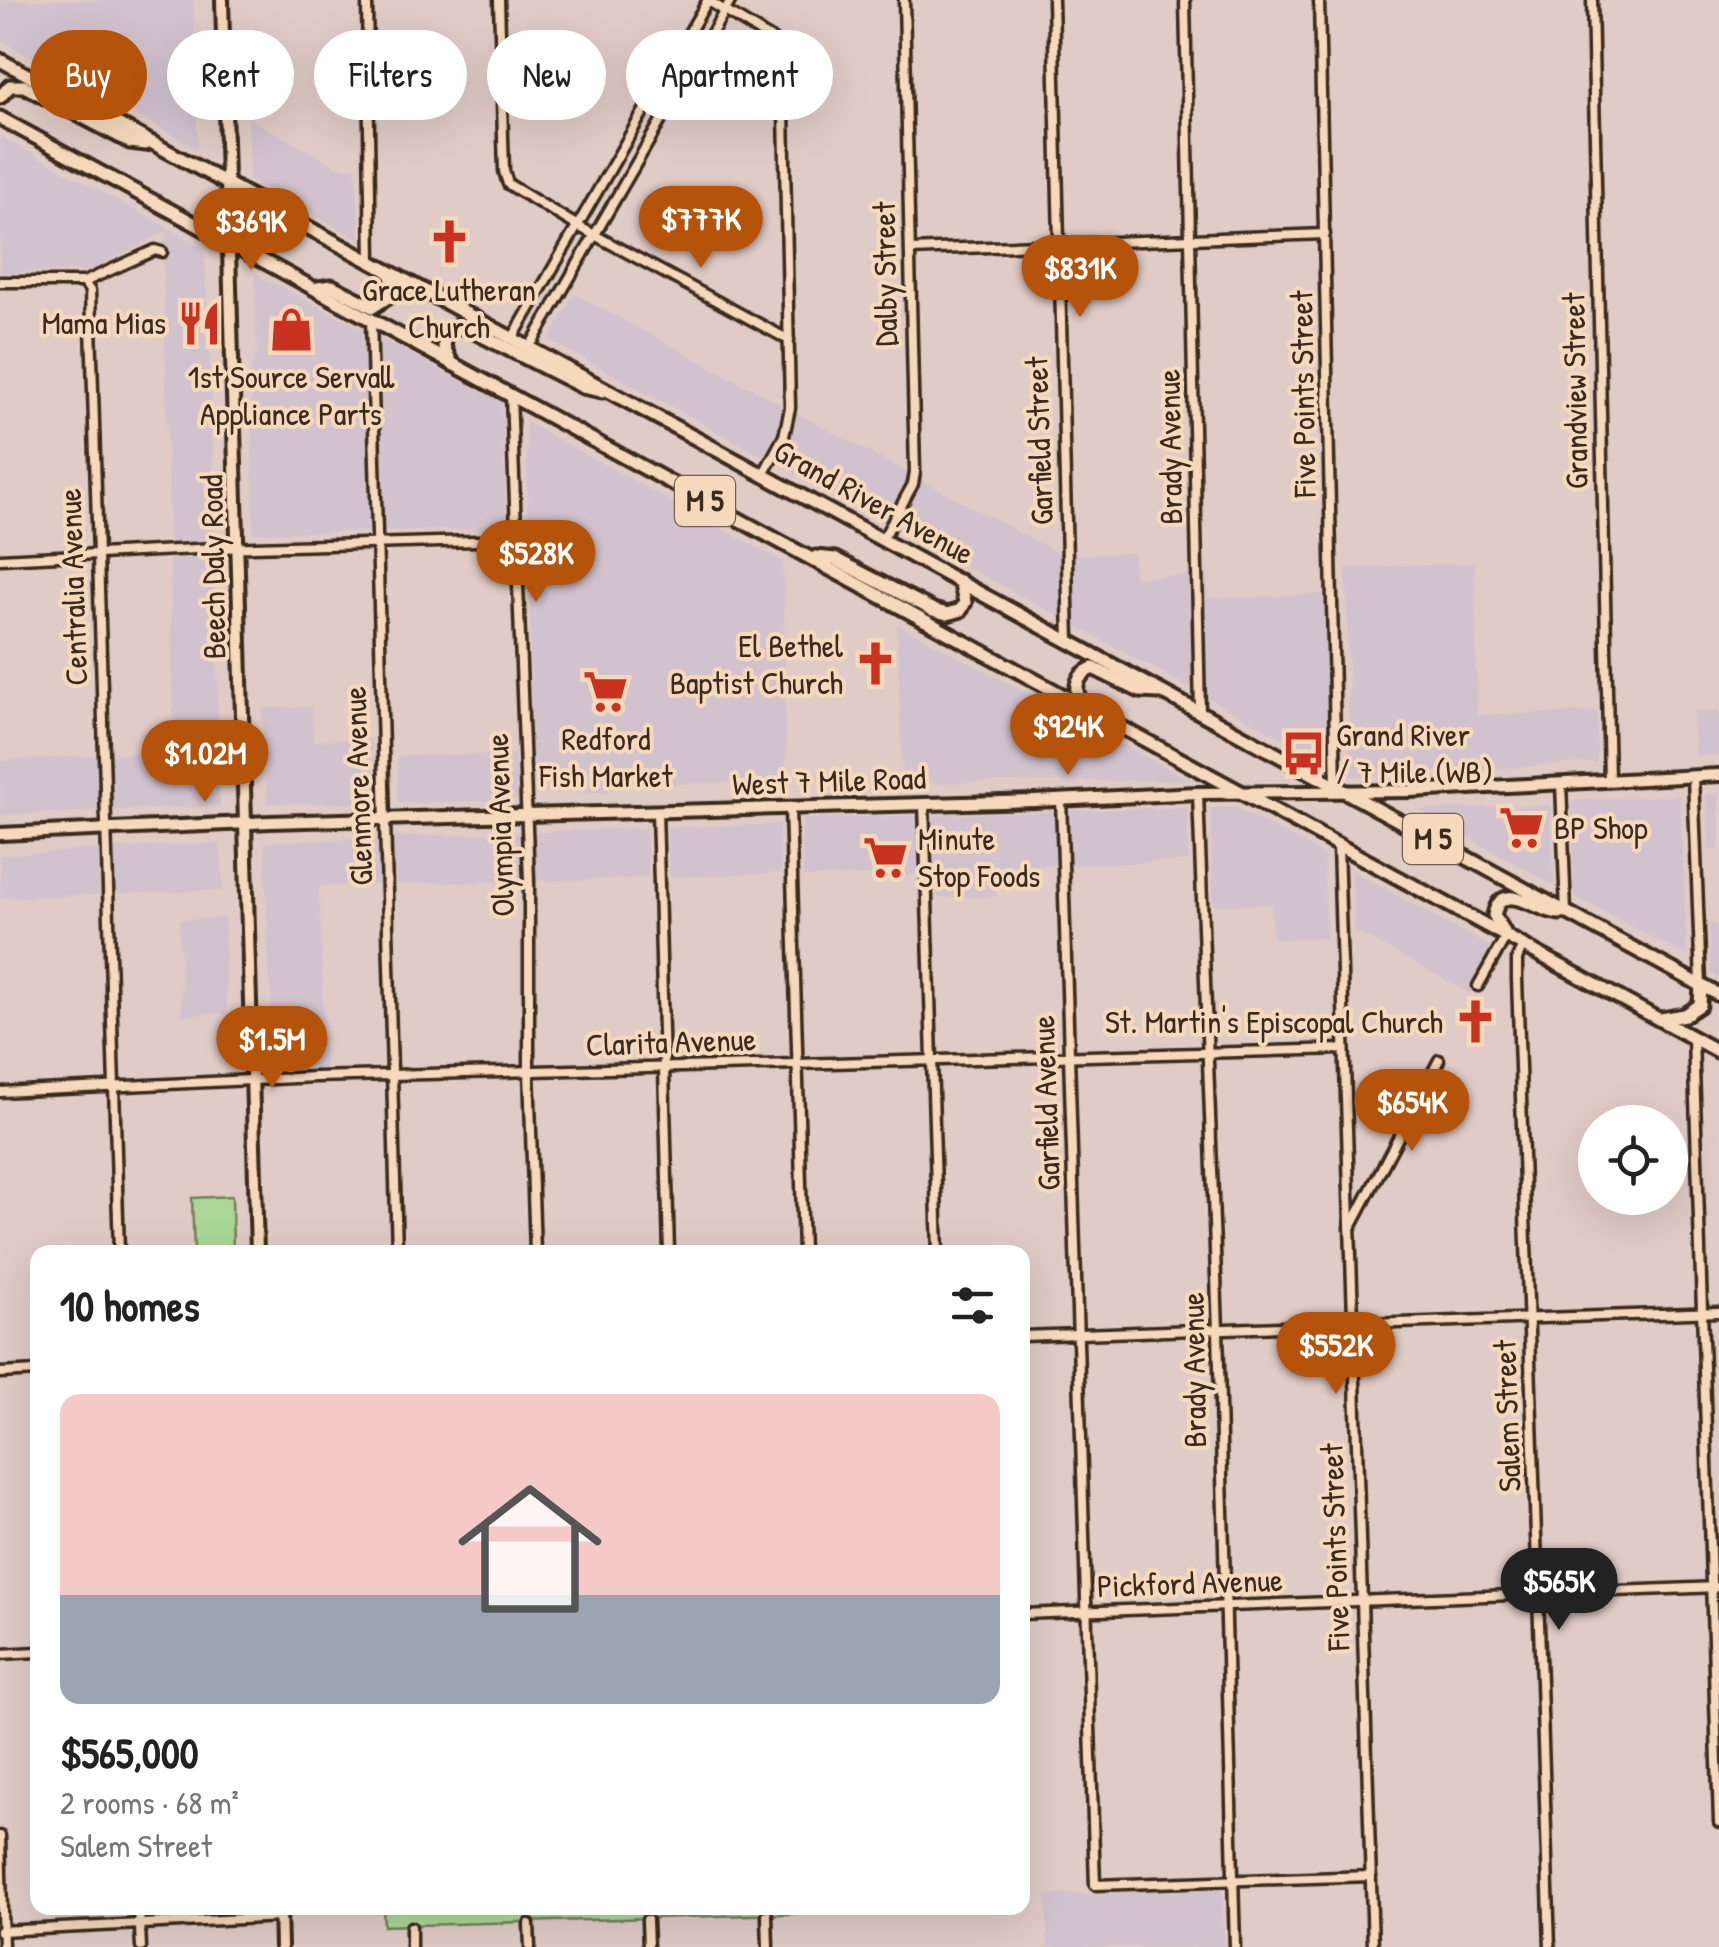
<!DOCTYPE html>
<html lang="en">
<head>
<meta charset="utf-8">
<style>
	body { margin:0; font-family:"Patrick Hand",sans-serif; background:#f2f2f2; color:#222; height:100vh; display:flex; flex-direction:column; font-size:38px; white-space:nowrap }
	* { box-sizing:border-box; margin:0 }
	p { font-size:32px; color:#767676 }
	.icon { flex:none; width:55px; height:55px; fill:none; stroke:currentColor; stroke-width:2; stroke-linecap:round; stroke-linejoin:round }
	.map { position:relative; flex:1; overflow:hidden }
	.details { position:absolute; left:30px; top:1245px; width:1000px; height:670px; display:flex; flex-direction:column; background:#fff; border-radius:20px; box-shadow:0 10px 40px #0002 }
	.details>* { flex:none }
	.hud { position:absolute; left:30px; top:30px; width:1000px; height:90px; display:flex; gap:20px }
	.fabs { position:absolute; left:1578px; top:1105px; display:grid; gap:20px }
	.fabs a { display:grid; place-items:center; width:110px; height:110px; border-radius:50%; background:#fff; box-shadow:0 10px 40px #0002; font-size:50px }
	.price { position:absolute; translate:-50% -85px; padding:0 22px; border-radius:35px; background:#b45309; color:#fff; font-size:32px; line-height:65px; filter:drop-shadow(0 2px 5px #0008) }
	.price::after { content:''; position:absolute; left:50%; top:60px; width:30px; height:22px; margin-left:-15px; background:inherit; clip-path:polygon(0 0,100% 0,50% 100%) }
	.price.selected { background:#222; color:#fff }
	ul { padding:0; list-style:none }
	li { display:grid; align-content:center; gap:20px; height:530px; padding:0 30px }
	li span { display:grid; place-items:center; height:310px; border-radius:20px; color:#555 }
	li>.icon { margin-inline-start:auto }
	span .icon { width:180px; height:180px; fill:#fffc; stroke-width:1 }
	li b { font-size:42px }
	h2 { display:flex; justify-content:space-between; align-items:center; height:120px; padding:0 30px; font-size:42px }
	.tag { padding:0 35px; border-radius:45px; background:#fff; box-shadow:0 10px 40px #0002; font-size:35px; line-height:90px }
	.tag.selected { background:#b45309; color:#fff }
	.map>svg:first-child { display:block }
</style>
</head>
<body>
<div class="map">
<svg width="1719" height="1947" viewBox="0 0 1719 1947">
	<rect width="100%" height="100%" fill="#e0cbc6"/>
	<filter id="ink" filterUnits="userSpaceOnUse"><feTurbulence type="fractalNoise" baseFrequency=".01" numOctaves="2"/><feDisplacementMap in="SourceGraphic" scale="20" xChannelSelector="R" yChannelSelector="G"/><feConvolveMatrix kernelMatrix="1 2 1 2 8 2 1 2 1" color-interpolation-filters="sRGB"/></filter>
	<g filter="url(#ink)">
		<g fill="#d1c2cd">
			<polygon points="0,0 193,0 198,149 0,40"/>
			<polygon points="248,118 337,167 356,169 360,240 250,180"/>
			<polygon points="0,136 204,248 211,387 220,806 0,815 0,761 174,751 163,245 169,230 91,270 0,273"/>
			<polygon points="255,273 502,402 507,529 253,533 251,368 257,351"/>
			<polygon points="575,294 1061,555 1133,553 1134,577 1207,575 1209,599 1326,594 1327,762 549,340"/>
			<polygon points="526,422 783,562 786,782 625,784 606,792 533,793"/>
			<polygon points="1474,563 1477,715 1597,712 1597,762 1350,777 1346,568"/>
			<polygon points="897,624 1190,780 903,783"/>
			<polygon points="311,707 313,741 372,739 374,804 267,803 262,708"/>
			<polygon points="1719,711 1719,755 1695,756 1693,712"/>
			<polygon points="515,754 518,800 398,803 397,756"/>
			<polygon points="1719,793 1719,849 1709,850 1706,794"/>
			<polygon points="1680,796 1687,956 1575,897 1571,801"/>
			<polygon points="1550,805 1554,885 1419,810"/>
			<polygon points="1187,807 1189,861 995,867 996,896 938,897 937,874 803,877 802,819"/>
			<polygon points="1234,807 1324,855 1326,938 1273,939 1271,904 1213,905 1211,808"/>
			<polygon points="779,824 781,873 670,877 667,828"/>
			<polygon points="646,828 648,878 319,886 325,1068 276,1067 268,955 265,842"/>
			<polygon points="221,843 223,890 0,898 0,855"/>
			<polygon points="1352,871 1492,948 1470,993 1355,931"/>
			<polygon points="224,918 227,1013 182,1015 179,920"/>
			<polygon points="1709,922 1719,927 1719,978 1711,974"/>
			<polygon points="1222,1889 1224,1947 1048,1947 1046,1895"/>
		</g>
		<g fill="#aad796" stroke="#72805a" stroke-width="2.5">
			<polygon points="232,1196 233,1252 194,1252 192,1198"/>
			<polygon points="303,1908 820,1908 820,1913 384,1926 383,1909 303,1911"/>
		</g>
		<g fill="none" stroke-linecap="round" stroke-linejoin="round">
			<defs>
				<g id="minor">
					<polyline points="367,0 371,261"/>
					<polyline points="499,0 504,171 508,184 576,225 789,340"/>
					<polyline points="707,0 773,40 783,60 790,408 784,436 764,473"/>
					<polyline points="1053,0 1069,641"/>
					<polyline points="1185,0 1200,713"/>
					<polyline points="1319,0 1336,786"/>
					<polyline points="1592,0 1609,781"/>
					<polyline points="910,250 1325,234"/>
					<polyline points="0,282 84,282 155,250 162,252"/>
					<polyline points="84,282 90,291 119,1252"/>
					<polyline points="371,318 397,1252"/>
					<polyline points="512,339 708,0"/>
					<polyline points="529,348 731,0"/>
					<polyline points="511,395 529,881 529,1071 535,1252"/>
					<polyline points="883,539 913,484 915,472 904,0"/>
					<polyline points="0,559 216,548 515,540"/>
					<polyline points="1693,776 1701,985"/>
					<polyline points="1561,783 1566,913"/>
					<polyline points="1198,793 1218,1330 1235,1947"/>
					<polyline points="1061,799 1095,1885 1371,1876"/>
					<polyline points="924,803 938,1252"/>
					<polyline points="790,808 803,1252"/>
					<polyline points="657,811 669,1252"/>
					<polyline points="1338,846 1373,1947"/>
					<polyline points="1523,945 1517,959 1517,979 1550,1947"/>
					<polyline points="1478,986 1506,936"/>
					<polyline points="1693,1038 1719,1822"/>
					<polyline points="0,1092 315,1077 1344,1049"/>
					<polyline points="1352,1225 1439,1060"/>
					<polyline points="1022,1336 1719,1312"/>
					<polyline points="0,1373 38,1371"/>
					<polyline points="1022,1614 1719,1587"/>
					<polyline points="0,1654 38,1652"/>
					<polyline points="0,1836 3,1947"/>
					<polyline points="139,1908 141,1947"/>
					<polyline points="767,1915 768,1947"/>
					<polyline points="647,1920 648,1947"/>
					<polyline points="529,1924 530,1947"/>
					<polyline points="411,1927 411,1947"/>
					<polyline points="0,1931 281,1917"/>
				</g>
				<g id="secondary">
					<polyline points="222,0 257,1252"/>
					<polyline points="0,834 270,822 1035,801 1198,793 1410,791 1719,775"/>
					<polyline points="280,1908 281,1947"/>
				</g>
				<g id="primary">
					<polyline points="0,60 1719,995"/>
					<polyline points="0,97 10,86 24,86 130,142 146,144"/>
					<polyline points="0,118 1719,1052"/>
					<polyline points="318,288 332,286 373,307 390,296 395,288 390,274"/>
					<polyline points="452,364 444,347 446,334 458,326 465,327 583,387 602,391"/>
					<polyline points="816,557 835,559 933,610 947,614 961,610 965,602 960,581"/>
					<path d="M1086,706c-15,-13 -11,-31 7,-38l47,23 19,1"/>
					<path d="M1504,932l-10,-17c8,-37 43,-3 66,-2"/>
					<polyline points="1661,1019 1685,1015 1700,1005 1701,985"/>
				</g>
			</defs>
			<use href="#minor" stroke="#3b2a1e" stroke-width="15"/>
			<use href="#secondary" stroke="#3b2a1e" stroke-width="18"/>
			<use href="#primary" stroke="#3b2a1e" stroke-width="19"/>
			<use href="#minor" stroke="#f6d8bc" stroke-width="8"/>
			<use href="#secondary" stroke="#f6d8bc" stroke-width="10"/>
			<use href="#primary" stroke="#f6d8bc" stroke-width="11"/>
		</g>
	</g>
	<defs>
		<symbol id="church-bare" viewBox="-9 -9 18 18"><path d="M-1.2-6h2.4v3.5h3.3v2.4h-3.3V6h-2.4V-.1h-3.3v-2.4h3.3Z" fill="#c8321e" stroke="#f6d8bc" stroke-width="2.5" paint-order="stroke"/></symbol>
		<symbol id="restaurant-bare" viewBox="-9 -9 18 18"><path d="M-5-6h1v4h1v-4h1v4h1v-4h1v5L-1.5 .5V6h-2V.5L-5-1ZM5-6V6H3V1.5H1.5Q1.5-4 5-6Z" fill="#c8321e" stroke="#f6d8bc" stroke-width="2.5" paint-order="stroke"/></symbol>
		<symbol id="shop-bare" viewBox="-9 -9 18 18"><path d="M-5-2.5h2.3a2.7 3.5 0 0 1 5.4 0H5L5.5 6h-11ZM-1.5-2.5h3a1.5 2.3 0 0 0-3 0Z" fill="#c8321e" stroke="#f6d8bc" stroke-width="2.5" paint-order="stroke"/></symbol>
		<symbol id="supermarket-bare" viewBox="-9 -9 18 18"><path d="M-6-5.5h2.5l.6 2H6L4.5 2H-2.5L-4.4-4H-6ZM-1.5 3.2a1.3 1.3 0 1 0 .1 0ZM3 3.2a1.3 1.3 0 1 0 .1 0Z" fill="#c8321e" stroke="#f6d8bc" stroke-width="2.5" paint-order="stroke"/></symbol>
		<symbol id="bus-bare" viewBox="-9 -9 18 18"><path d="M-5-6H5V4H4V6H2V4H-2V6H-4V4H-5ZM-3.5-4V0h7V-4ZM-3.5 1.2v1.5H-2V1.2ZM2 1.2v1.5H3.5V1.2Z" fill="#c8321e" stroke="#f6d8bc" stroke-width="2.5" paint-order="stroke"/></symbol>
	</defs>
	<g fill-rule="evenodd">
		<use href="#church-bare" x="418" y="210" width="63" height="63"/>
		<use href="#restaurant-bare" x="168" y="292" width="63" height="63"/>
		<use href="#shop-bare" x="260" y="298" width="63" height="63"/>
		<use href="#church-bare" x="844" y="632" width="63" height="63"/>
		<use href="#supermarket-bare" x="574" y="660" width="63" height="63"/>
		<use href="#bus-bare" x="1272" y="722" width="63" height="63"/>
		<use href="#supermarket-bare" x="1490" y="796" width="63" height="63"/>
		<use href="#supermarket-bare" x="854" y="826" width="63" height="63"/>
		<use href="#church-bare" x="1444" y="990" width="63" height="63"/>
	</g>
	<g text-anchor="middle" stroke-width="8" stroke-linejoin="round" paint-order="stroke">
		<g fill="#f6d8bc" stroke="#735e4d" stroke-width="2.5">
			<rect x="675" y="476" width="60" height="50" rx="8"/>
			<rect x="1403" y="814" width="60" height="50" rx="8"/>
		</g>
		<g font-size="30" font-weight="bold" fill="#3b2a1e">
			<text x="705" y="511">M 5</text>
			<text x="1433" y="849">M 5</text>
		</g>
		<g font-size="32" fill="#3b2a1e" stroke="#f6d8bc">
			<text transform="translate(885 274) rotate(-91)" y="11">Dalby Street</text>
			<text transform="translate(1575 391) rotate(-91)" y="11">Grandview Street</text>
			<text transform="translate(1303 394) rotate(-91)" y="11">Five Points Street</text>
			<text transform="translate(1039 441) rotate(-92)" y="11">Garfield Street</text>
			<text transform="translate(1170 447) rotate(-91)" y="11">Brady Avenue</text>
			<text transform="translate(874 502) rotate(29)" y="11">Grand River Avenue</text>
			<text transform="translate(213 567) rotate(-91)" y="11">Beech Daly Road</text>
			<text transform="translate(73 587) rotate(-92)" y="11">Centralia Avenue</text>
			<text transform="translate(829 781) rotate(-2)" y="11">West 7 Mile Road</text>
			<text transform="translate(358 786) rotate(-92)" y="11">Glenmore Avenue</text>
			<text transform="translate(500 825) rotate(-92)" y="11">Olympia Avenue</text>
			<text transform="translate(671 1042) rotate(-2)" y="11">Clarita Avenue</text>
			<text transform="translate(1046 1103) rotate(-92)" y="11">Garfield Avenue</text>
			<text transform="translate(1194 1370) rotate(-91)" y="11">Brady Avenue</text>
			<text transform="translate(1507 1416) rotate(-92)" y="11">Salem Street</text>
			<text transform="translate(1335 1547) rotate(-92)" y="11">Five Points Street</text>
			<text transform="translate(1190 1583) rotate(-2)" y="11">Pickford Avenue</text>
		</g>
		<g font-size="32" fill="#3b2a1e" stroke="#f6d8bc">
			<text x="449" y="301">Grace Lutheran<tspan x="449" dy="37">Church</tspan></text>
			<text x="166" y="334" text-anchor="end">Mama Mias</text>
			<text x="291" y="388">1st Source Servall<tspan x="291" dy="37">Appliance Parts</tspan></text>
			<text x="843" y="657" text-anchor="end">El Bethel<tspan x="843" dy="37">Baptist Church</tspan></text>
			<text x="1336" y="746" text-anchor="start">Grand River<tspan x="1336" dy="37">/ 7 Mile (WB)</tspan></text>
			<text x="606" y="750">Redford<tspan x="606" dy="37">Fish Market</tspan></text>
			<text x="1554" y="839" text-anchor="start">BP Shop</text>
			<text x="918" y="850" text-anchor="start">Minute<tspan x="918" dy="37">Stop Foods</tspan></text>
			<text x="1443" y="1033" text-anchor="end">St. Martin's Episcopal Church</text>
		</g>
	</g>
</svg>
<div class="fabs">
<a><svg class="icon" aria-label="locate" viewBox="0 0 24 24"><circle cx="12" cy="12" r="6"/><path d="M12 2v4M12 18v4M2 12h4M18 12h4"/></svg></a>
</div>
<b class="price" style="left:701px;top:271px">$777K</b>
<b class="price" style="left:251px;top:273px">$369K</b>
<b class="price" style="left:1080px;top:320px">$831K</b>
<b class="price" style="left:536px;top:605px">$528K</b>
<b class="price" style="left:1068px;top:778px">$924K</b>
<b class="price" style="left:205px;top:805px">$1.02M</b>
<b class="price" style="left:272px;top:1091px">$1.5M</b>
<b class="price" style="left:1412px;top:1154px">$654K</b>
<b class="price" style="left:1336px;top:1397px">$552K</b>
<b class="price selected" style="left:1559px;top:1633px">$565K</b>
<div class="hud">
<a class="tag selected">Buy</a>
<a class="tag">Rent</a>
<a class="tag">Filters</a>
<a class="tag">New</a>
<a class="tag">Apartment</a>
</div>
<section class="details">
<h2>10 homes<svg class="icon" aria-label="filters" viewBox="0 0 24 24"><path d="M4 7h16M4 17h16"/><circle cx="9" cy="7" r="2"/><circle cx="15" cy="17" r="2"/></svg></h2>
<ul>
<li><span style="background:linear-gradient(#f6c9c9 65%,#9aa5b1 0)"><svg class="icon" aria-label="home" viewBox="0 0 24 24"><path d="M3 11l9-7 9 7M6 9v11h12V9"/></svg></span><div><b>$565,000</b><p>2 rooms · 68 m²</p><p>Salem Street</p></div></li>
</ul>
</section>
</div>
</body>
</html>
